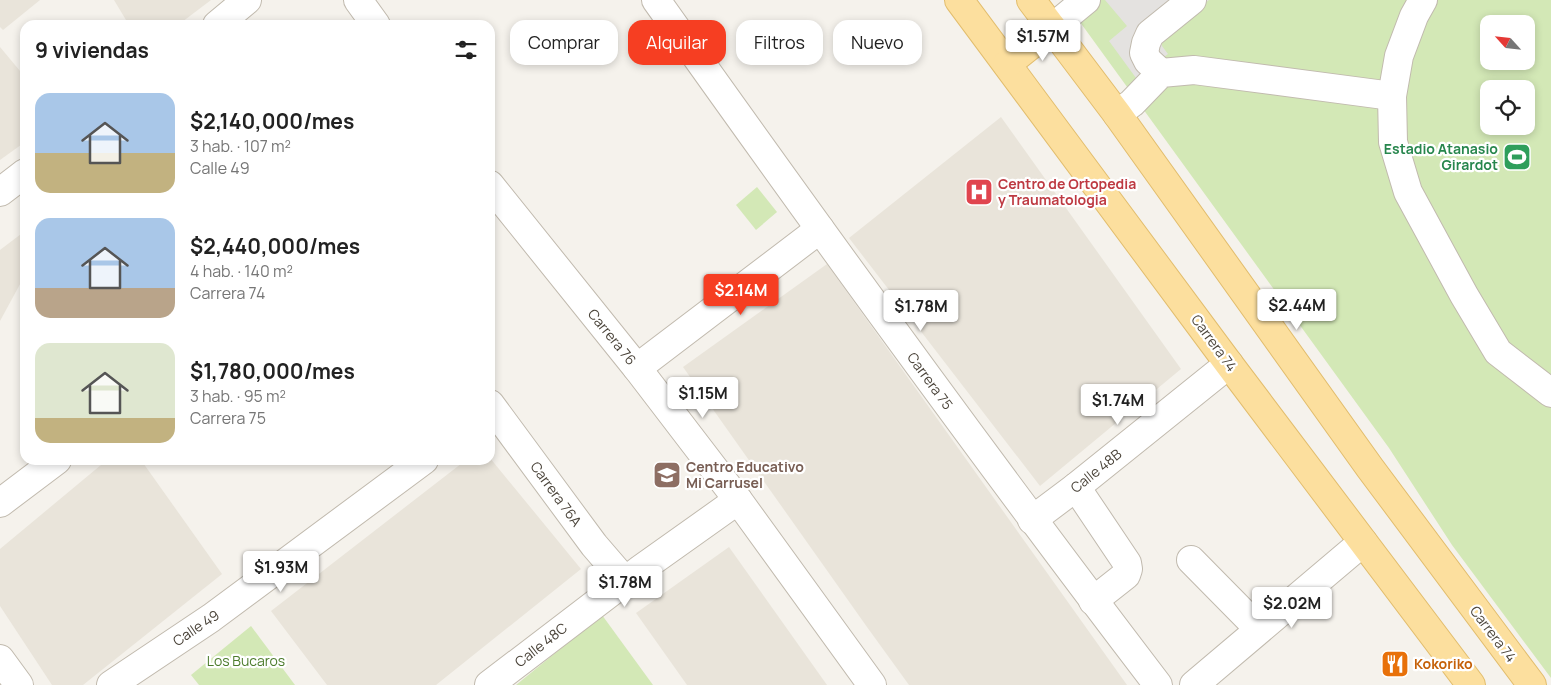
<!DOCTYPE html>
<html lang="es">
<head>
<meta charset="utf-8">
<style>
	body { margin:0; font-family:Manrope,sans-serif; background:#f2f2f2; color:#222; height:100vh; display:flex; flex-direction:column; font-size:19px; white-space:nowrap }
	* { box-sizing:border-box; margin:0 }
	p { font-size:16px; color:#767676 }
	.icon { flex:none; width:28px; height:28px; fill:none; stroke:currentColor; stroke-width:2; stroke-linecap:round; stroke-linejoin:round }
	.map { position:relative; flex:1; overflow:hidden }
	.details { position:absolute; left:20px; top:20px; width:475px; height:445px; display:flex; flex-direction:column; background:#fff; border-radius:15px; box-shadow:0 2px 8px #0003 }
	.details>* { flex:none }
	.guide { position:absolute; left:510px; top:20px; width:475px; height:45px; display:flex; gap:10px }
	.needle { width:32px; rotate:297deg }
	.controls { position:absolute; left:1480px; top:15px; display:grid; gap:10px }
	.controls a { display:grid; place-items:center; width:55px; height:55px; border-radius:10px; background:#fff; box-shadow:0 2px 8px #0003; font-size:25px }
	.price { position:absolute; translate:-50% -42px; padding:0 11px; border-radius:5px; background:#fff; color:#222; font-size:16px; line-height:32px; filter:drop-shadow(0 1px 2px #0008) }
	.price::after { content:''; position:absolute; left:50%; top:30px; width:15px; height:11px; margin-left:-8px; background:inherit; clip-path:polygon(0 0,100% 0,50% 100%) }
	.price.selected { background:#f63e22; color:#fff }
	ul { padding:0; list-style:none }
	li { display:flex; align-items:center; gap:15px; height:125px; padding:0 15px }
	li span { display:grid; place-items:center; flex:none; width:140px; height:100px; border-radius:15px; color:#555 }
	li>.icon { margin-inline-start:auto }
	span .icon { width:60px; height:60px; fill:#fffc; stroke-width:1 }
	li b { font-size:21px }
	h2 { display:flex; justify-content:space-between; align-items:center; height:60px; padding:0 15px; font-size:21px }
	.chip { padding:0 18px; border-radius:15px; background:#fff; box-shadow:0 2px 8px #0003; font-size:18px; line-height:45px }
	.chip.selected { background:#f63e22; color:#fff }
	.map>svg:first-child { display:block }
</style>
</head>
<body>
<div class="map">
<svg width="1551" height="685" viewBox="0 0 1551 685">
	<rect width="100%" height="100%" fill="#f5f2ec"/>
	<g fill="#e9e4da">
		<polygon points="0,0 40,0 3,30 0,27"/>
		<polygon points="114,0 211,0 178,25 129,25"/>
		<polygon points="0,47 25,77 25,142 0,160"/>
		<polygon points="1001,117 1181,369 1040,486 849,238"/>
		<polygon points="25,231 25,275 0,321 0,250"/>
		<polygon points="827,264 1127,685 909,685 867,627 683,367"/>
		<polygon points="490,458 581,569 436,685 327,685 271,611 466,460 490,460"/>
		<polygon points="107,460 141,460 222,574 83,685 52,685 0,606 0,549"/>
		<polygon points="729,547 827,685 687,685 636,613"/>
	</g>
	<g fill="#d3e8b6" fill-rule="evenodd">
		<path d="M1064,0h487v678l-99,-133 -63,-97zM1489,24h37v37h-37zM1489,89h37v37h-37z"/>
		<polygon points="757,187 777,212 756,230 736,205"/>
		<polygon points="602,615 653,685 516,685"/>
		<polygon points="251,626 295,685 199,685 191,675"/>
	</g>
	<polygon fill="#e4e2e0" points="1105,0 1209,0 1167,32 1162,41 1162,46 1168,54 1136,78 1109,41 1127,26"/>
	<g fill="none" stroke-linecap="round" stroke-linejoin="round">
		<defs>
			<g id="minor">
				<polyline points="358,0 376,25"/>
				<path d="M656,0c164,231 330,460 502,685"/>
				<polyline points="1423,0 1414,16 1399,56 1392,96 1393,142 1408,192 1464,295 1498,352 1551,393"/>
				<polyline points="217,25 247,0"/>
				<polyline points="1052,28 1086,0"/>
				<polyline points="1161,73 1148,61 1144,53 1146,43 1150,34 1192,0"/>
				<polyline points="1117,114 1132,103 1161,73 1194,70 1392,96"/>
				<polyline points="490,185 637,368 738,500 872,685"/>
				<polyline points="0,192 25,173"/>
				<polyline points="637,368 820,229"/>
				<polyline points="490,404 594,545 625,581"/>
				<polyline points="1076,487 1127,563 1128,569 1126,575 1093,601"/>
				<polyline points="0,503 57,460"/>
				<polyline points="1032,520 1076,487 1229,364"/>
				<polyline points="1191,560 1259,629"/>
				<polyline points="0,659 19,685"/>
				<polyline points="111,685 211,618 424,460"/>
				<polyline points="489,685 641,569 738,500"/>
				<polyline points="1194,685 1363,542"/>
			</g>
			<g id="major">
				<polyline points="959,0 1229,364 1471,685"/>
				<polyline points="1031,0 1117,114 1370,468 1532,685"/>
				<polyline points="1007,64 1052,28"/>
			</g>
		</defs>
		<use href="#minor" stroke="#c1baae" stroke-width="30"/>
		<use href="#major" stroke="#e2bd6d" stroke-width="30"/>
		<use href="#minor" stroke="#fff" stroke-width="28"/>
		<use href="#major" stroke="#fcdf9e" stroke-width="28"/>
	</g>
	<defs>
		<symbol id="stadium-square" viewBox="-11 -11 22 22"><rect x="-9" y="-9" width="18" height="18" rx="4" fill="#2e9e5b" stroke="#fff"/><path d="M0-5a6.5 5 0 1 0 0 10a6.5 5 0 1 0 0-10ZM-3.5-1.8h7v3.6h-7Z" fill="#fff"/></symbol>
		<symbol id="hospital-square" viewBox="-11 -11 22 22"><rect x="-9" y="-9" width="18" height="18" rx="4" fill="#e0444e" stroke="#fff"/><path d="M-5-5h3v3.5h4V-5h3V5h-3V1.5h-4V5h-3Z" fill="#fff"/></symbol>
		<symbol id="school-square" viewBox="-11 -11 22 22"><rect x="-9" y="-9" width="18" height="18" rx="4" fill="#8d6e63" stroke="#fff"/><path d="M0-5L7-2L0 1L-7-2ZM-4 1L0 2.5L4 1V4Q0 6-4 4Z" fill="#fff"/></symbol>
		<symbol id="restaurant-square" viewBox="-11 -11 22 22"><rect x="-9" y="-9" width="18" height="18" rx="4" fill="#e8710a" stroke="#fff"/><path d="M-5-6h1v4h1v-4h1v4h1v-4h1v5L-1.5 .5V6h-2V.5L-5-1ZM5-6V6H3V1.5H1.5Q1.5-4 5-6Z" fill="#fff"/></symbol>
	</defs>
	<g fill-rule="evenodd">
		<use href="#stadium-square" x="1501" y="141" width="32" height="32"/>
		<use href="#hospital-square" x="963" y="176" width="32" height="32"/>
		<use href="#school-square" x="651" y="459" width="32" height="32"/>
		<use href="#restaurant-square" x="1379" y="648" width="32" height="32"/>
	</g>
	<g text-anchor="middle" stroke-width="4.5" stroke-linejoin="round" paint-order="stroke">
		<g font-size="14" font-weight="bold" fill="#27864d" stroke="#fff" text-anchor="end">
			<text x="1498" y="154">Estadio Atanasio<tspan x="1498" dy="16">Girardot</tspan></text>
		</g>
		<g font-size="14" font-weight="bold" fill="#be3a42" stroke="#fff" text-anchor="start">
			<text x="998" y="189">Centro de Ortopedia<tspan x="998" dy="16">y Traumatologia</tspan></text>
		</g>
		<g font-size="14" fill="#4a4339" stroke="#fff">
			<text transform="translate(612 337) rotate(51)" y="5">Carrera 76</text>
			<text transform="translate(1214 343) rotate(54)" y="5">Carrera 74</text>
			<text transform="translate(930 381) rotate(54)" y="5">Carrera 75</text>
			<text transform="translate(1096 471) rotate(-39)" y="5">Calle 48B</text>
			<text transform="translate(556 494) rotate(54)" y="5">Carrera 76A</text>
			<text transform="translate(196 628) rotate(-34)" y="5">Calle 49</text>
			<text transform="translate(1493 634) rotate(53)" y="5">Carrera 74</text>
			<text transform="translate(541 645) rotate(-38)" y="5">Calle 48C</text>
		</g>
		<g font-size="14" font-weight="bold" fill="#785e54" stroke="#fff" text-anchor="start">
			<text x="686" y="472">Centro Educativo<tspan x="686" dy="16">Mi Carrusel</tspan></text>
		</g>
		<g font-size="14" fill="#4c7c2c" stroke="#fff">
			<text x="246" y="666">Los Bucaros</text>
		</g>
		<g font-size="14" font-weight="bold" fill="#c56008" stroke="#fff" text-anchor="start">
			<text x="1414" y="669">Kokoriko</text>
		</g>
	</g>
</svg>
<div class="controls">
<a><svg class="needle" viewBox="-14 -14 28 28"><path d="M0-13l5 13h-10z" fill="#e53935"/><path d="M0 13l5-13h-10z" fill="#767676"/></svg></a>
<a><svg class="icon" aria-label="locate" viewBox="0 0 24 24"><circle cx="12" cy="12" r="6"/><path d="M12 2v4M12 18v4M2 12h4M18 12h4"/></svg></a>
</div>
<b class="price" style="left:1043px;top:62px">$1.57M</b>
<b class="price selected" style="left:741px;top:316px">$2.14M</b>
<b class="price" style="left:1297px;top:331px">$2.44M</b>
<b class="price" style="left:921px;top:332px">$1.78M</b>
<b class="price" style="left:703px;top:419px">$1.15M</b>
<b class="price" style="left:1118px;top:426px">$1.74M</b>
<b class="price" style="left:281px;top:593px">$1.93M</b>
<b class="price" style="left:625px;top:608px">$1.78M</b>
<b class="price" style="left:1292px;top:629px">$2.02M</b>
<div class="guide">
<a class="chip">Comprar</a>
<a class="chip selected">Alquilar</a>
<a class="chip">Filtros</a>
<a class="chip">Nuevo</a>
</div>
<section class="details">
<h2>9 viviendas<svg class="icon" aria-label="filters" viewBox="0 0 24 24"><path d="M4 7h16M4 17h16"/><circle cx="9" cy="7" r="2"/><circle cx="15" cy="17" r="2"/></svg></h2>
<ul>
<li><span style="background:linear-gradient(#a9c7e8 60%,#c2b280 0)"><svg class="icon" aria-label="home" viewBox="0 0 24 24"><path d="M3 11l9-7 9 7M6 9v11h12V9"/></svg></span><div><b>$2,140,000/mes</b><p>3 hab. · 107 m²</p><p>Calle 49</p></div></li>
<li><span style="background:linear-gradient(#a9c7e8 70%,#b9a48a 0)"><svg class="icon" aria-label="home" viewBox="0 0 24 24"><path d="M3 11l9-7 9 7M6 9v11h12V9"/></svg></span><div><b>$2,440,000/mes</b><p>4 hab. · 140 m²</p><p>Carrera 74</p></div></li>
<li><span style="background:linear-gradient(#dfe7d0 75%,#c2b280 0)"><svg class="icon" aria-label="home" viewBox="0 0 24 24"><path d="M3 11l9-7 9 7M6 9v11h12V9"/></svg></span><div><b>$1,780,000/mes</b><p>3 hab. · 95 m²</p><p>Carrera 75</p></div></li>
</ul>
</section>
</div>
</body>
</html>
